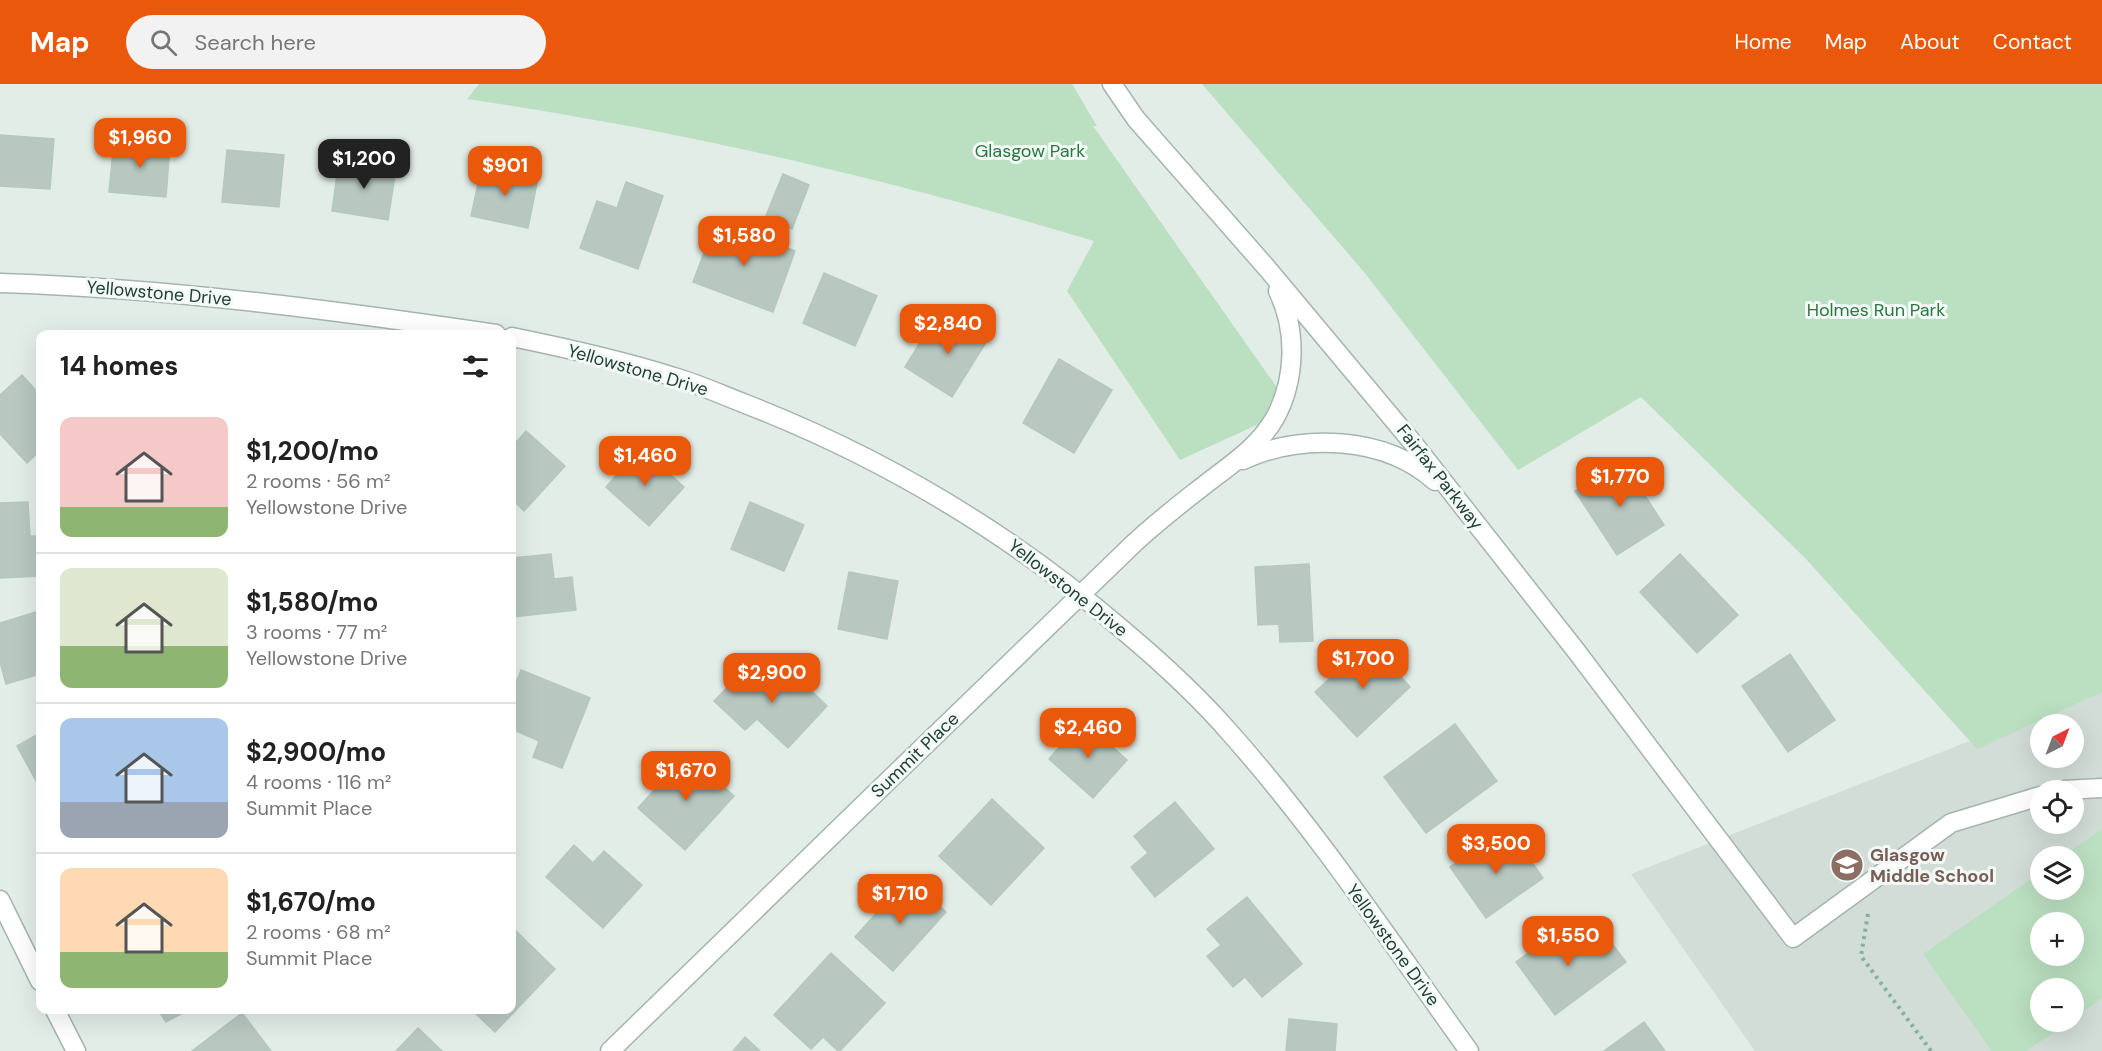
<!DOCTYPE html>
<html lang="en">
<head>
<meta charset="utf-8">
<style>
	body { margin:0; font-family:"DM Sans",sans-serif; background:#f2f2f2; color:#222; height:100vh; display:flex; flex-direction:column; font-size:22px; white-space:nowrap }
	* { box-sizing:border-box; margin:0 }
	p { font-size:20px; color:#767676 }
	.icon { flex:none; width:33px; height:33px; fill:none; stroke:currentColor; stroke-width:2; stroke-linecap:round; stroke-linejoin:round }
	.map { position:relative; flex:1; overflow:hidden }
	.side { position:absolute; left:36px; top:246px; width:480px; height:684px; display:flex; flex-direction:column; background:#fff; border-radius:12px; box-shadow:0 6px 24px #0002 }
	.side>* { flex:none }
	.needle { width:39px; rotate:42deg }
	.buttons { position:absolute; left:2030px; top:630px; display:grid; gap:12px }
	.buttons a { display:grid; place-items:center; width:54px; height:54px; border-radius:50%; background:#fff; box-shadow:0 6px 24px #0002; font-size:30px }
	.price { position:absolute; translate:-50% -51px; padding:0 14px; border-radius:12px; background:#ea580c; color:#fff; font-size:20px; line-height:39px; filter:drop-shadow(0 2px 3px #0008) }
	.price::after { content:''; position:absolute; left:50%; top:36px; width:18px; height:14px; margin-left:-9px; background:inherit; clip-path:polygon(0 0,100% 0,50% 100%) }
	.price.active { background:#222; color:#fff }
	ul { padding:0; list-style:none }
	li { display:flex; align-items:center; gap:18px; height:150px; padding:0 24px }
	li+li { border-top:2px solid #e0e0e0 }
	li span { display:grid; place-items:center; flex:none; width:168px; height:120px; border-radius:12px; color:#555 }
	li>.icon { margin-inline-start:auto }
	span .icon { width:72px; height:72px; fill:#fffc; stroke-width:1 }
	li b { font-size:26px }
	h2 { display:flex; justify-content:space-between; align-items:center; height:72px; padding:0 24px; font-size:26px }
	header { display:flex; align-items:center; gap:36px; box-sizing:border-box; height:84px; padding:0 30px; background:#ea580c; color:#fff }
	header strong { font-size:28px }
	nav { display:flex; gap:33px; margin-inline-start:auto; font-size:21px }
	.search { width:420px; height:54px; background:#f2f2f2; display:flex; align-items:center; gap:15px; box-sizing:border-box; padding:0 21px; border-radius:33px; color:#767676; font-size:22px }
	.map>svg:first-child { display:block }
</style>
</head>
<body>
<header>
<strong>Map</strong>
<div class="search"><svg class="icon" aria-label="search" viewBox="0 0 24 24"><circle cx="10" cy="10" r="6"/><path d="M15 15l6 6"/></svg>Search here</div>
<nav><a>Home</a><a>Map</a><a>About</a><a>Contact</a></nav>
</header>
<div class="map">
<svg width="2102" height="967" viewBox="0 0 2102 967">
	<rect width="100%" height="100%" fill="#e3ede7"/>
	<path fill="#d1ddd6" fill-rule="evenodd" d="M2102,605v362h-347l-124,-177zM2040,640h33v34h-33zM2040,706h33v34h-33zM2040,772h33v34h-33zM2040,838h33v34h-33zM2040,904h33v34h-33z"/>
	<g fill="#bbdfc1" fill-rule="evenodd">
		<path d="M479,0h593l25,42h-4l199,283 -112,51 -113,-169 27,-50c-206,-62 -414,-111 -627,-142z"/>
		<polygon points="1202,0 2102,0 2102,608 1977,665 1807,476 1641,313 1518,386 1364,188"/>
		<path d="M2102,745v169l-29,21v-31h-33v34h29l-43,29h-34l-69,-97 117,-81v17h33v-34h-10zM2040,838h33v34h-33z"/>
	</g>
	<g fill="#b8c8c0" stroke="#b5c7be" stroke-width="1.5">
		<polygon points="0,51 54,55 50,105 0,102"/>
		<polygon points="114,57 170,62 166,113 109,108"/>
		<polygon points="227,66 284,71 279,123 222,118"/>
		<polygon points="339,77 396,85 388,136 332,127"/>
		<polygon points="482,82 538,94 528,144 471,132"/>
		<polygon points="783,90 809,101 792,145 765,134"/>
		<polygon points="626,98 663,112 638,185 580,164 597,117 617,124"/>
		<polygon points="716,137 795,167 773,228 693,198"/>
		<polygon points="824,189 877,212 855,262 803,239"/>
		<polygon points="969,233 993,247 952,313 905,283 932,239 956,253"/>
		<polygon points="1059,275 1112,306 1074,369 1023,339"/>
		<polygon points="22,291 40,311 40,367 27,379 0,350 0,311"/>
		<polygon points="526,347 565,382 524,427 512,415 512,363"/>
		<polygon points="641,364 684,403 649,442 606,403"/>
		<polygon points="1622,376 1664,441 1617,471 1575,407"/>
		<polygon points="28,418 30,452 40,452 40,492 0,494 0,419"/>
		<polygon points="750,418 804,441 784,487 731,465"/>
		<polygon points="551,470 554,495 572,493 576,526 512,533 512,474"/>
		<polygon points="1680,470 1738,531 1697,569 1640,508"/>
		<polygon points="1309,480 1313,557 1280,558 1279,540 1258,541 1255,483"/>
		<polygon points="849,488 898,497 887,555 838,545"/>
		<polygon points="39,527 40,590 6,600 0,578 0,539"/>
		<polygon points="1369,558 1410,603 1357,653 1315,608"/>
		<polygon points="1790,570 1835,636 1788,668 1742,602"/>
		<polygon points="750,580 775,604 791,587 827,622 788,664 757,635 745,646 714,617"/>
		<polygon points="521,586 590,614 562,684 533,673 539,657 512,645 512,609"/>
		<polygon points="1083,636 1127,676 1093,714 1049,675"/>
		<polygon points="1455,640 1497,697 1426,749 1384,693"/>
		<polygon points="40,649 40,704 17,662"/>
		<polygon points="687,670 734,712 685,766 638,724"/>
		<polygon points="992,715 1044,764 991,821 939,772"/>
		<polygon points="1175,718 1214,765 1155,813 1131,783 1148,769 1134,752"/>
		<polygon points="1494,753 1505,770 1519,760 1543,794 1486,834 1450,783"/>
		<polygon points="574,761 593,779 604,767 642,801 603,844 546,793"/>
		<polygon points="908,794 946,828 893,887 855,853"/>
		<polygon points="1247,813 1302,880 1262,913 1245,893 1233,903 1207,872 1221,861 1207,845"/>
		<polygon points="1570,838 1590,865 1607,853 1626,878 1555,931 1516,878"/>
		<polygon points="512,843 555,885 495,948 472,926 512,926"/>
		<polygon points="831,869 885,919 840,967 838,967 823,953 811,965 774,931"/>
		<polygon points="158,926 188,926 166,938"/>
		<polygon points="242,929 271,967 192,967"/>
		<polygon points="1289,935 1337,940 1335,967 1286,967"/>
		<polygon points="1644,938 1665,967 1604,967"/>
		<polygon points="418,944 442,967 396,967"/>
		<polygon points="745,953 760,967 733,967"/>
	</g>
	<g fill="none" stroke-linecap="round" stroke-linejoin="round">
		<defs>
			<g id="minor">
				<polyline points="1112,0 1136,35 1266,183 1413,359 1577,568 1793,854 1951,739 2040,712"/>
				<path d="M0,199c167,5 332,27 496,51"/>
				<path d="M512,253c54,11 109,23 162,40 24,7 46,17 69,26 142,55 266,129 381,228 38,32 75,66 107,103 88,99 161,210 238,317"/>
				<path d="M1243,376c59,-27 142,-24 192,21"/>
				<polyline points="2064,706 2102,704"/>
				<polyline points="0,816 40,897"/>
				<polyline points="55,926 76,967"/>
				<path d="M610,967c172,-167 343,-334 516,-500 25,-25 53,-46 81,-68 25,-19 52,-37 68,-65 21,-39 22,-88 3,-127"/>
			</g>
		</defs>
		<use href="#minor" stroke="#a5b5ae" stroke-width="21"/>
		<polyline stroke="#82b29e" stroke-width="4" stroke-dasharray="3 4.5" stroke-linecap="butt" points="1868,830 1861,872 1931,967"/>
		<use href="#minor" stroke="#fff" stroke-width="18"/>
	</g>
	<defs>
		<symbol id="school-disc" viewBox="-11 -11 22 22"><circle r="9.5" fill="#8d6e63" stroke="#f3f9f6"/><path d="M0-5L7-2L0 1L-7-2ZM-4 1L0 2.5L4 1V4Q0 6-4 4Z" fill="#fff"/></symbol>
	</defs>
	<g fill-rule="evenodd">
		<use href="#school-disc" x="1828" y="762" width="38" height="38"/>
	</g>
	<g text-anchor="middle" stroke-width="6" stroke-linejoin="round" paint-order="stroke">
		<g font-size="18" fill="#2a7841" stroke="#f3f9f6">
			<text x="1030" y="73">Glasgow Park</text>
			<text x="1876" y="232">Holmes Run Park</text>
		</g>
		<g font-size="18" fill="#223f35" stroke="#f3f9f6">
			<text transform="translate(159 209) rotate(5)" y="6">Yellowstone Drive</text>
			<text transform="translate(638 286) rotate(16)" y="6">Yellowstone Drive</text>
			<text transform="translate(1440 393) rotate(52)" y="6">Fairfax Parkway</text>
			<text transform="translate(1068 504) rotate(38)" y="6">Yellowstone Drive</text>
			<text transform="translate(915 671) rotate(-44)" y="6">Summit Place</text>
			<text transform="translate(1393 861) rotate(54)" y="6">Yellowstone Drive</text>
		</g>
		<g font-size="18" font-weight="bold" fill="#785e54" stroke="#f3f9f6" text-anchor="start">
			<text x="1870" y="777">Glasgow<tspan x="1870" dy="21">Middle School</tspan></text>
		</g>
	</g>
</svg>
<div class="buttons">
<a><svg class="needle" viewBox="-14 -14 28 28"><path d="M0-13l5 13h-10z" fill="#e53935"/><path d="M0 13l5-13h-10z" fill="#767676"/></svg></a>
<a><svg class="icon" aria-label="locate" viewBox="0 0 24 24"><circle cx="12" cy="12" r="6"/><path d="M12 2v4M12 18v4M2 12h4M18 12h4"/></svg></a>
<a><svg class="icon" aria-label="layers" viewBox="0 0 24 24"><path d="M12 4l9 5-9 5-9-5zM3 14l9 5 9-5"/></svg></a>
<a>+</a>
<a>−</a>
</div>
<b class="price" style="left:140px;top:85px">$1,960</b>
<b class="price active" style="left:364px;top:106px">$1,200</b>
<b class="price" style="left:505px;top:113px">$901</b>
<b class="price" style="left:744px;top:183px">$1,580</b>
<b class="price" style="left:948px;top:271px">$2,840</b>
<b class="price" style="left:645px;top:403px">$1,460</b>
<b class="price" style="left:1620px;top:424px">$1,770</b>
<b class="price" style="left:1363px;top:606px">$1,700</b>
<b class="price" style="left:772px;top:620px">$2,900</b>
<b class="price" style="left:1088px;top:675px">$2,460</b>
<b class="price" style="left:686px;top:718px">$1,670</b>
<b class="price" style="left:1496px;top:791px">$3,500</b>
<b class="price" style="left:900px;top:841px">$1,710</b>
<b class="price" style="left:1568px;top:883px">$1,550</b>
<section class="side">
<h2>14 homes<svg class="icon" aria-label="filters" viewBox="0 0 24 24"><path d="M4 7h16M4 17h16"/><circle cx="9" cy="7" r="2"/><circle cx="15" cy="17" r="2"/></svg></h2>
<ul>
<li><span style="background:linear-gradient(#f6c9c9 75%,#8fb573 0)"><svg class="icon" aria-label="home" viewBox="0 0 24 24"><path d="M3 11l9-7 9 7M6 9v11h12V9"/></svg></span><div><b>$1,200/mo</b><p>2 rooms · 56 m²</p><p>Yellowstone Drive</p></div></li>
<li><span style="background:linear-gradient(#dfe7d0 65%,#8fb573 0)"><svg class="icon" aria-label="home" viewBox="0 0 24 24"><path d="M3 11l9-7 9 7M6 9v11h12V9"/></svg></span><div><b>$1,580/mo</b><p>3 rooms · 77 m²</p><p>Yellowstone Drive</p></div></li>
<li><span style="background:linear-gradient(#a9c7e8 70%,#9aa5b1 0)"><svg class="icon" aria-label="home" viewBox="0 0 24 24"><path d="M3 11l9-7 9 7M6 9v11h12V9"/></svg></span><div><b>$2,900/mo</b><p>4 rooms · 116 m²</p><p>Summit Place</p></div></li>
<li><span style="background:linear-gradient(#ffd9b3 70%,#8fb573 0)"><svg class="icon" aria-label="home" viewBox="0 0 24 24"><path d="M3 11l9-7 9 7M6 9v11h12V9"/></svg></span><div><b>$1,670/mo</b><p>2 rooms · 68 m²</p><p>Summit Place</p></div></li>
</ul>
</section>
</div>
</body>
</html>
